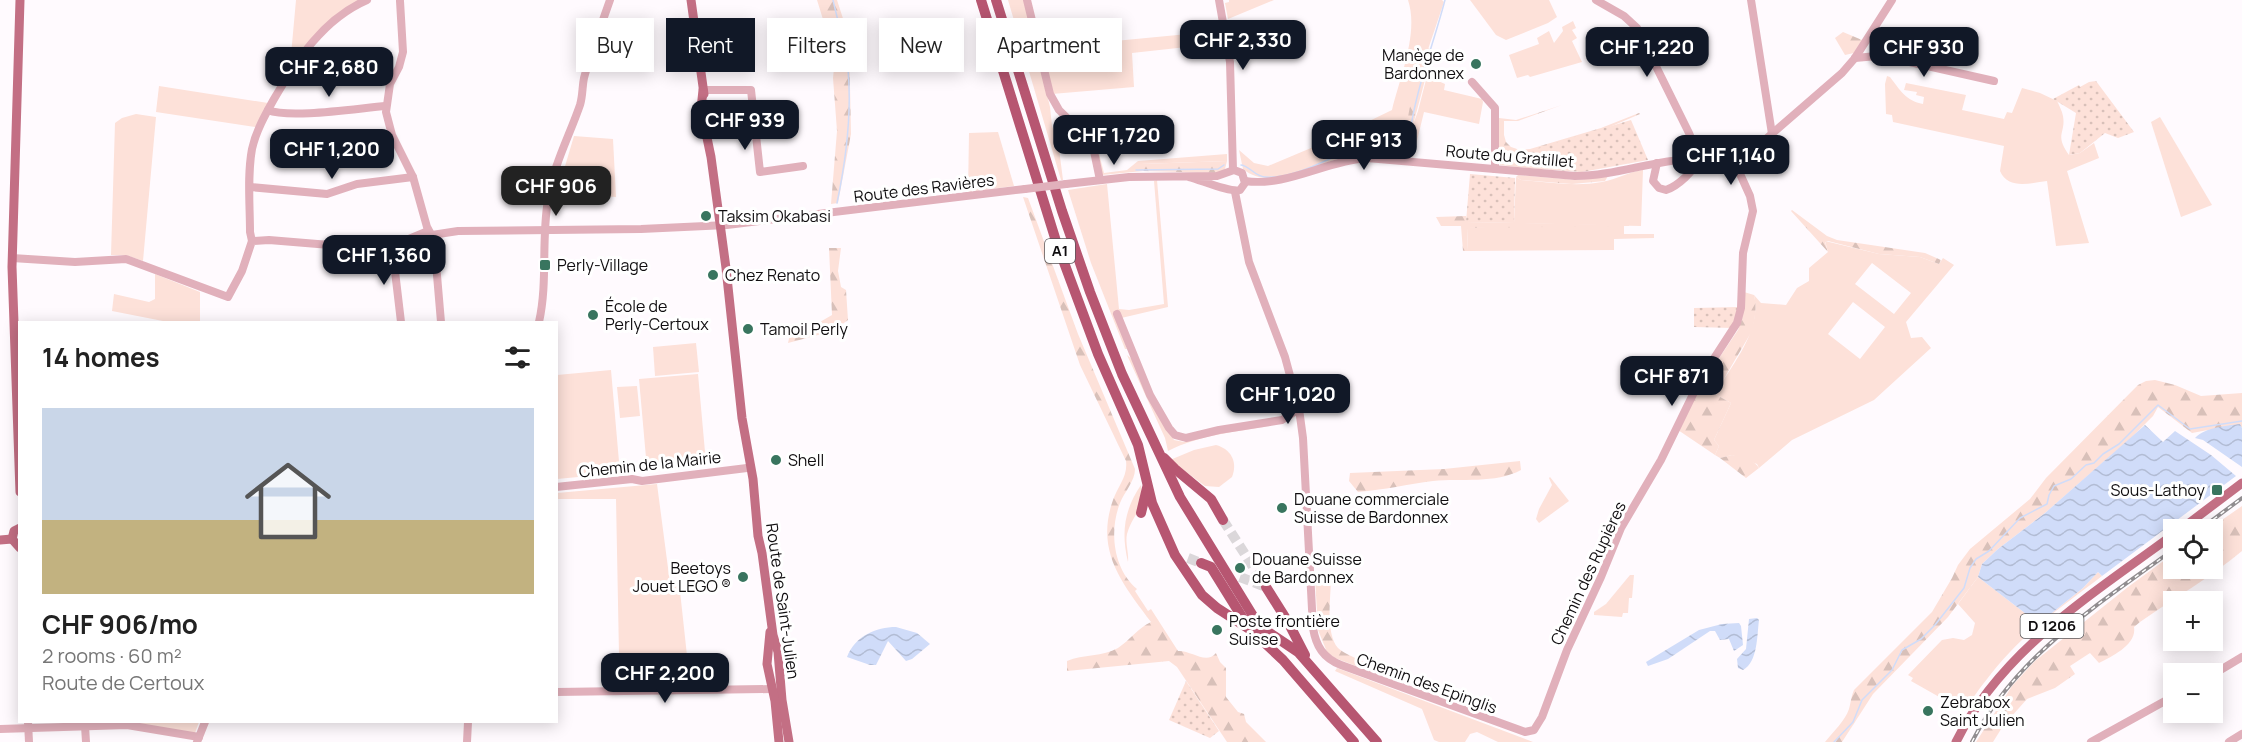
<!DOCTYPE html>
<html lang="en">
<head>
<meta charset="utf-8">
<style>
	body { margin:0; font-family:Manrope,sans-serif; background:#f6f6f6; color:#222; height:100vh; display:flex; flex-direction:column; font-size:22px; white-space:nowrap }
	* { box-sizing:border-box; margin:0 }
	p { font-size:20px; color:#767676 }
	.icon { flex:none; width:33px; height:33px; fill:none; stroke:currentColor; stroke-width:2; stroke-linecap:round; stroke-linejoin:round }
	.map { position:relative; flex:1; overflow:hidden }
	.details { position:absolute; left:18px; top:321px; width:540px; height:402px; display:flex; flex-direction:column; background:#fff; border-radius:0px; box-shadow:0 3px 15px #0003 }
	.details>* { flex:none }
	.hud { position:absolute; left:576px; top:18px; width:570px; height:54px; display:flex; gap:12px }
	.tools { position:absolute; left:2163px; top:519px; display:grid; gap:12px }
	.tools a { display:grid; place-items:center; width:60px; height:60px; border-radius:0px; background:#fff; box-shadow:0 3px 15px #0003; font-size:30px }
	.price { position:absolute; translate:-50% -51px; padding:0 14px; border-radius:12px; background:#111827; color:#fff; font-size:20px; line-height:39px; filter:drop-shadow(0 2px 3px #0008) }
	.price::after { content:''; position:absolute; left:50%; top:36px; width:18px; height:14px; margin-left:-9px; background:inherit; clip-path:polygon(0 0,100% 0,50% 100%) }
	.price.selected { background:#222; color:#fff }
	ul { padding:0; list-style:none }
	li { display:grid; align-content:center; gap:12px; height:318px; padding:0 24px }
	li span { display:grid; place-items:center; height:186px; border-radius:0px; color:#555 }
	li>.icon { margin-inline-start:auto }
	span .icon { width:108px; height:108px; fill:#fffc; stroke-width:1 }
	li b { font-size:26px }
	h2 { display:flex; justify-content:space-between; align-items:center; height:72px; padding:0 24px; font-size:26px }
	.tag { padding:0 21px; border-radius:0px; background:#fff; box-shadow:0 3px 15px #0003; font-size:21px; line-height:54px }
	.tag.selected { background:#111827; color:#fff }
	.map>svg:first-child { display:block }
</style>
</head>
<body>
<div class="map">
<svg width="2242" height="742" viewBox="0 0 2242 742">
	<defs>
		<pattern id="forest-firs" width="22" height="20" patternUnits="userSpaceOnUse" patternTransform="scale(1.5)"><rect width="22" height="20" fill="#fde1d9"/><path d="M5 1l3.5 6h-7zM16 11l3.5 6h-7z" fill="#d8c0b9"/></pattern>
		<pattern id="garden-dots" width="8" height="8" patternUnits="userSpaceOnUse" patternTransform="scale(1.5)"><rect width="8" height="8" fill="#fde1d9"/><path d="M2 2h.1M6 6h.1" fill="none" stroke="#d8c0b9" stroke-width="1.8" stroke-linecap="round"/></pattern>
		<pattern id="water-waves" width="16" height="10" patternUnits="userSpaceOnUse" patternTransform="scale(1.5)"><rect width="16" height="10" fill="#d0dcf9"/><path d="M0 5q4-4 8 0t8 0" fill="none" stroke="#b2bcd4"/></pattern>
	</defs>
	<rect width="100%" height="100%" fill="#fffafe"/>
	<g fill="#fde1d9" fill-rule="evenodd">
		<polygon points="296,0 359,0 324,25 297,56 291,55"/>
		<polygon points="1008,0 1024,0 1027,10 1050,107 1052,126 1058,141 1063,180 1061,180"/>
		<polygon points="1229,0 1274,0 1228,19 1225,3 1229,2"/>
		<path d="M1408,0h34l2,2c-17,51 -35,99 -42,153l16,-44 9,-35 18,8 -1,6 38,9 1,3 -4,22 -55,-12 -11,45c-22,-1 -45,-4 -66,0 -31,5 -75,36 -104,12l-4,-19 15,13 14,3 62,-26 62,-30c8,-33 27,-77 16,-110z"/>
		<polygon points="1470,0 1549,0 1557,17 1548,23 1506,40 1496,35"/>
		<polygon points="1573,21 1576,28 1572,30 1577,38 1572,41 1582,62 1530,77 1528,75 1517,78 1509,55 1539,44 1537,38 1549,31 1554,43 1563,31 1562,27"/>
		<polygon points="1219,31 1214,44 1132,53 1134,87 1052,94 1042,48"/>
		<path d="M1887,76l3,1c10,13 16,24 33,27l1,-7 -8,-2 1,-3 -13,-2 2,-7 60,12 -4,15 42,9 3,-7 5,1 10,-25 18,5 17,8c2,4 5,10 6,15 3,18 -9,18 6,39l11,-2 14,-10 5,15 -32,13 22,72 -33,3 -9,-65c-17,2 -39,9 -47,-10l4,-25 -111,-24 -1,-7 -6,-1 -1,-30z"/>
		<polygon points="159,86 268,103 255,127 156,112"/>
		<polygon points="136,114 156,117 143,261 126,255 111,255 115,123 122,118"/>
		<polygon points="2160,117 2212,205 2181,217 2151,122"/>
		<polygon points="998,132 1014,186 968,192 969,133"/>
		<polygon points="574,136 613,139 616,197 557,193"/>
		<polygon points="1097,146 1104,173 1127,170 1138,161 1227,154 1227,161 1141,164 1143,171 1102,175"/>
		<polygon points="1498,152 1525,152 1527,168 1500,165"/>
		<path d="M1643,170l-2,56 -127,-3 2,-46 5,3c27,2 54,7 81,2 15,-3 26,-10 41,-12z"/>
		<polygon points="1157,180 1168,307 1117,319 1127,349 1125,349 1091,263 1068,190 1107,184 1119,309 1129,310 1164,304 1154,181"/>
		<polygon points="1505,226 1624,226 1624,234 1654,234 1654,238 1614,239 1614,250 1468,251 1467,228"/>
		<path d="M1825,241l54,13 41,3 19,7 4,-6 11,7 -48,57 5,16 11,-1 9,11 -57,52 -82,40 -33,28 -2,-4 -25,-9 -12,3 -5,-3 4,-9 -5,-6 17,-37 -16,-9c17,-30 47,-63 39,-99l7,8 25,2 11,-17 12,-7v-13l19,-16zM1872,263l39,30 -17,21 -39,-30zM1853,302l32,25 -25,32 -32,-25z"/>
		<polygon points="155,274 200,292 200,322 168,322 112,311 114,294 149,302 155,299"/>
		<polygon points="696,343 699,372 655,376 653,347"/>
		<path d="M1127,355l7,6 24,53 16,26 10,2 24,-8 67,-9c-37,7 -73,9 -107,26l-3,-13z"/>
		<polygon points="611,370 620,473 557,479 557,375"/>
		<polygon points="698,374 706,463 647,469 639,379"/>
		<polygon points="637,386 640,416 620,418 617,387"/>
		<path d="M1216,445c15,4 22,17 16,32l-13,10 -14,-1 -35,-26 24,-10z"/>
		<polygon points="1550,477 1569,501 1539,523 1536,519 1539,509 1552,485 1549,478"/>
		<polygon points="657,484 670,583 679,582 689,674 682,674 682,689 616,690 615,655 619,655 616,499 557,499 557,493"/>
		<path d="M1141,485c4,25 -8,28 -14,49 -2,10 2,19 1,28 -7,-29 -4,-52 13,-77z"/>
		<path d="M2098,572l4,4c-31,24 -65,47 -92,76 -17,18 -32,38 -46,59l-53,-30 2,-3 -5,-3 34,-35 11,-2 11,2 8,-5 3,-12 -17,-19 20,-27 52,40 12,4 41,-33z"/>
		<polygon points="1630,575 1634,575 1632,598 1629,598 1628,613 1623,613 1622,617 1594,615 1594,612 1606,604"/>
		<polygon points="1337,668 1533,742 1498,742 1477,732 1470,734 1465,742 1439,742 1434,740 1422,709 1335,671"/>
		<polygon points="126,722 199,722 195,733"/>
	</g>
	<g fill="url(#forest-firs)">
		<polygon points="817,0 837,0 849,37 851,134 838,203 831,204 837,131 833,78 834,68 841,66 841,56 834,55"/>
		<polygon points="1843,32 1862,40 1854,53 1845,55 1835,38"/>
		<polygon points="1427,48 1433,50 1405,155 1402,155 1399,147 1404,139 1410,106"/>
		<polygon points="1562,105 1518,121 1504,121 1504,135 1506,142 1511,147 1520,150 1530,149 1601,128 1639,113 1640,114 1605,129 1533,167 1522,166 1522,163 1527,162 1528,152 1498,152 1499,118 1516,120"/>
		<polygon points="1227,161 1225,169 1219,173 1143,171 1140,167 1141,164"/>
		<polygon points="1518,175 1577,180 1608,176 1605,181 1572,184 1521,180 1516,177"/>
		<path d="M1023,197l5,1 50,136 57,135c0,12 -10,22 -15,34 -11,28 -7,66 17,86l-2,2 13,20 3,-2 27,42c13,-1 28,14 38,2l4,9 6,6v29l12,15 6,2 2,8 20,20h-39l-50,-75 -8,-6 -102,10v-10c16,-7 36,-4 51,-13 12,-8 20,-20 33,-26 -29,-39 -56,-71 -38,-122 5,-14 15,-24 13,-39l-46,-96z"/>
		<polygon points="1792,210 1827,236 1837,240 1925,253 1941,260 1939,264 1920,257 1879,254 1828,241 1825,242 1828,252 1791,211"/>
		<polygon points="1466,216 1467,222 1629,225 1629,226 1467,228 1468,251 1463,251 1461,226 1441,226 1436,217"/>
		<polygon points="829,248 841,248 838,271 841,287 846,290 848,320 833,331 788,343 790,334 813,326 832,315"/>
		<path d="M1744,292l10,3c3,12 1,24 -2,36l-37,63 16,9 -17,37 5,6 -4,9 -37,-25 17,-36 43,-64 4,-11z"/>
		<path d="M2155,380l20,5 26,11 41,-3v35l-2,-4 -48,9 -34,-26 -5,9 -21,21 -87,76 -47,36 -16,15 -4,13 -30,40 -75,77 -31,48h-17c8,-10 20,-21 24,-33 2,-7 2,-12 5,-19l78,-78 20,-34 6,-13 12,-16 60,-50 16,-21 92,-93 8,-4z"/>
		<path d="M1732,455c9,2 22,4 27,13l-13,10 -26,-20z"/>
		<path d="M1520,461l1,9c-26,14 -59,8 -88,11 -25,3 -49,9 -75,11l-9,-11 1,-8 94,-4z"/>
		<path d="M2242,506v45c-32,27 -68,47 -102,71l-6,5c3,18 -22,29 -35,36l-9,-10 -20,13 5,8 -20,14 -28,11 -24,27 -10,16h-17l36,-56 23,-25 93,-74 45,-33 1,14h38v-38l-3,-1z"/>
		<path d="M1315,577l16,1c0,18 -6,55 7,70 8,8 44,21 56,26l-3,3 -14,-3 -42,-16 -8,-6 -9,-22z"/>
	</g>
	<g fill="url(#garden-dots)">
		<polygon points="1914,38 1934,47 1928,64 1905,59"/>
		<polygon points="2096,81 2134,132 2118,138 2105,133 2080,153 2069,155 2076,113 2053,99 2079,85 2080,87 2089,82"/>
		<polygon points="1631,120 1648,160 1582,172 1527,168 1525,152"/>
		<polygon points="1470,174 1515,178 1514,223 1466,222"/>
		<polygon points="1738,307 1732,328 1694,327 1694,308"/>
		<polygon points="1186,681 1219,731 1210,738 1169,720"/>
	</g>
	<g fill="url(#water-waves)">
		<path d="M2240,424l2,4v39l-39,-27 -8,-2c11,-11 30,-12 45,-14z"/>
		<polygon points="2145,425 2163,442 2175,431 2211,455 2236,476 2102,576 2098,572 2083,588 2042,621 2030,617 1978,577 1982,564 1998,549 2045,513"/>
		<path d="M1749,619l8,-1 2,2c-2,15 -1,42 -16,50l-5,-2 -1,-9 9,-10z"/>
		<polygon points="1739,623 1741,626 1743,645 1734,651 1729,639 1720,640 1715,631 1710,631 1668,659 1648,666 1646,662 1699,630 1722,624"/>
		<path d="M896,627l21,6 13,11 -18,15 -6,2 -18,-20 -12,24h-6l-23,-8c8,-21 29,-30 49,-30z"/>
	</g>
	<g fill="none" stroke-linecap="round" stroke-linejoin="round">
		<g stroke="#d0dcf9" stroke-width="1.5">
			<path d="M833,0c5,22 12,46 15,69 4,44 -2,91 -11,134"/>
			<path d="M1241,165c9,1 13,11 24,12 26,2 55,-14 78,-24 16,-7 39,11 58,-5 9,-7 10,-23 12,-33 8,-40 22,-77 32,-115"/>
			<polyline points="1136,170 1218,169 1224,165"/>
			<polyline points="1834,742 1853,722 1862,700 1892,670 1902,650 1921,639 1935,625 1964,588 1970,568 1976,559 1989,551 2020,518 2047,504 2049,495 2054,486 2071,479 2086,465 2094,463 2103,454 2119,444 2158,405 2190,429 2242,421"/>
		</g>
		<g stroke="#dbd7da" stroke-width="10" stroke-dasharray="10 5" stroke-linecap="butt">
			<polyline points="1223,520 1266,587"/>
			<polyline points="1188,558 1201,563"/>
			<polyline points="1240,577 1266,587"/>
		</g>
		<g stroke="#e1b0bb" stroke-width="8">
			<polyline points="1027,0 1050,94 1059,110 1092,142 1100,180"/>
			<polyline points="1219,0 1230,62 1233,170"/>
			<polyline points="1596,0 1624,16 1637,28 1689,133 1699,159"/>
			<polyline points="1751,0 1772,134"/>
			<polyline points="400,1 403,52 399,67 390,84 386,112 392,135 413,177 427,227 434,240 441,322"/>
			<polyline points="1855,58 1877,56 1892,58 1994,81"/>
			<polyline points="1472,82 1495,108 1495,169"/>
			<polyline points="703,90 751,90 760,172 803,166"/>
			<path d="M268,110c22,9 91,-2 118,-4"/>
			<path d="M1657,163l-4,18 6,7 7,2c12,-4 28,-19 33,-31"/>
			<polyline points="1736,165 1842,73 1855,58 1892,0"/>
			<path d="M1245,181c42,6 80,-20 122,-23l208,18c39,0 76,-15 115,-17 16,-1 30,9 46,6"/>
			<path d="M1066,184l63,-7 88,-1 17,-6 8,3 3,10 -5,7c-9,3 -39,-10 -51,-13"/>
			<polyline points="250,187 327,194 357,184 413,177"/>
			<path d="M1235,192l14,70 36,95 14,52 4,29 10,190c3,18 10,30 28,37l184,67 9,-2 8,-13 25,-67 34,-73 20,-49 40,-68 39,-80 37,-57 4,-15 2,-55 10,-42 -3,-15 -14,-31"/>
			<polyline points="432,235 458,231 641,229 727,225 1025,189"/>
			<path d="M252,241l-2,-9c0,-27 -3,-56 2,-83 4,-18 13,-34 22,-50 23,-39 49,-80 93,-99"/>
			<polyline points="392,246 401,322"/>
			<polyline points="12,258 75,262 126,259 228,297 242,271 252,241 269,240 342,246 380,247 392,246 428,231"/>
			<polyline points="1117,314 1150,395 1169,428 1175,435 1186,438 1219,430 1282,420 1299,409"/>
			<path d="M539,322c9,-40 2,-82 9,-122 5,-34 21,-63 32,-95 3,-10 2,-18 4,-27 7,-26 17,-52 26,-78"/>
			<polyline points="556,487 632,479 642,481 747,468"/>
			<polyline points="2212,675 2242,657"/>
			<polyline points="556,692 771,689"/>
			<polyline points="28,722 29,742"/>
			<polyline points="85,726 86,742"/>
			<polyline points="0,729 127,725 199,737"/>
			<polyline points="197,742 205,722"/>
			<polyline points="467,742 468,722"/>
			<polyline points="2091,742 2174,696"/>
			<polyline points="2229,742 2242,734"/>
		</g>
		<g stroke="#c36f84" stroke-width="9">
			<polyline points="691,0 704,94"/>
			<polyline points="703,90 701,109 711,157 726,268 742,418 753,479 758,536 762,553 773,635 778,652 782,700 789,742"/>
			<polyline points="20,492 12,267 20,0"/>
			<polyline points="2180,530 2242,483"/>
			<polyline points="12,539 14,531 20,528"/>
			<polyline points="12,539 20,548"/>
			<polyline points="0,540 12,539"/>
			<polyline points="770,632 767,664 775,701 779,742"/>
			<path d="M1956,742c46,-93 137,-148 218,-208"/>
		</g>
		<g stroke="#b75671" stroke-width="10">
			<polyline points="981,0 1056,241 1098,354 1138,445 1152,503 1175,555 1202,595 1217,608 1251,630 1283,660 1354,742"/>
			<polyline points="996,0 1062,211 1090,292 1122,374 1180,497 1258,624 1265,630 1298,652 1377,742"/>
			<polyline points="1164,458 1175,469 1211,499 1223,520"/>
			<polyline points="1141,513 1147,488"/>
			<polyline points="1201,563 1211,567 1247,625"/>
			<polyline points="1266,587 1288,622 1305,655"/>
		</g>
		<defs>
			<g id="rail">
				<polyline points="2199,530 2242,498"/>
				<path d="M1972,742c44,-87 126,-137 202,-193"/>
			</g>
		</defs>
		<use href="#rail" stroke="#918d90" stroke-width="4"/>
		<use href="#rail" stroke="#fff" stroke-width="1.5" stroke-dasharray="4.5" stroke-linecap="butt"/>
		<polyline stroke="#e1b0bb" stroke-width="8" points="1025,189 1066,184"/>
	</g>
	<g fill="#39755f" stroke="#fff" stroke-width="2">
		<circle cx="1476" cy="64" r="6"/>
		<circle cx="706" cy="216" r="6"/>
		<rect x="539" y="259" width="12" height="12" rx="3"/>
		<circle cx="713" cy="275" r="6"/>
		<circle cx="593" cy="315" r="6"/>
		<circle cx="748" cy="329" r="6"/>
		<circle cx="776" cy="460" r="6"/>
		<rect x="2211" y="484" width="12" height="12" rx="3"/>
		<circle cx="1282" cy="508" r="6"/>
		<circle cx="1240" cy="568" r="6"/>
		<circle cx="743" cy="577" r="6"/>
		<circle cx="1217" cy="630" r="6"/>
		<circle cx="1928" cy="711" r="6"/>
	</g>
	<g text-anchor="middle" stroke-width="6" stroke-linejoin="round" paint-order="stroke">
		<g fill="#fff" stroke="#585658" stroke-width="1.5">
			<rect x="1045" y="239" width="30" height="24" rx="4.5"/>
			<rect x="2020.5" y="614" width="63" height="24" rx="4.5"/>
		</g>
		<g font-size="15" font-weight="bold" fill="#100e10">
			<text x="1060" y="256">A1</text>
			<text x="2052" y="631">D 1206</text>
		</g>
		<g font-size="16" fill="#100e10" stroke="#fff" text-anchor="start">
			<text x="1464" y="61" text-anchor="end">Manège de<tspan x="1464" dy="18">Bardonnex</tspan></text>
			<text x="718" y="222">Taksim Okabasi</text>
			<text x="557" y="271">Perly-Village</text>
			<text x="725" y="281">Chez Renato</text>
			<text x="605" y="312">École de<tspan x="605" dy="18">Perly-Certoux</tspan></text>
			<text x="760" y="335">Tamoil Perly</text>
			<text x="788" y="466">Shell</text>
			<text x="2205" y="496" text-anchor="end">Sous-Lathoy</text>
			<text x="1294" y="505">Douane commerciale<tspan x="1294" dy="18">Suisse de Bardonnex</tspan></text>
			<text x="1252" y="565">Douane Suisse<tspan x="1252" dy="18">de Bardonnex</tspan></text>
			<text x="731" y="574" text-anchor="end">Beetoys<tspan x="731" dy="18">Jouet LEGO ®</tspan></text>
			<text x="1229" y="627">Poste frontière<tspan x="1229" dy="18">Suisse</tspan></text>
			<text x="1940" y="708">Zebrabox<tspan x="1940" dy="18">Saint Julien</tspan></text>
		</g>
		<g font-size="16" fill="#100e10" stroke="#fff">
			<text transform="translate(1510 156) rotate(5)" y="6">Route du Gratillet</text>
			<text transform="translate(924 188) rotate(-7)" y="6">Route des Ravières</text>
			<text transform="translate(650 464) rotate(-6)" y="6">Chemin de la Mairie</text>
			<text transform="translate(1588 573) rotate(-65)" y="6">Chemin des Rupières</text>
			<text transform="translate(783 601) rotate(82)" y="6">Route de Saint-Julien</text>
			<text transform="translate(1427 683) rotate(20)" y="6">Chemin des Epinglis</text>
		</g>
	</g>
</svg>
<div class="tools">
<a><svg class="icon" aria-label="locate" viewBox="0 0 24 24"><circle cx="12" cy="12" r="6"/><path d="M12 2v4M12 18v4M2 12h4M18 12h4"/></svg></a>
<a>+</a>
<a>−</a>
</div>
<b class="price" style="left:1243px;top:71px">CHF 2,330</b>
<b class="price" style="left:1647px;top:78px">CHF 1,220</b>
<b class="price" style="left:1924px;top:78px">CHF 930</b>
<b class="price" style="left:329px;top:98px">CHF 2,680</b>
<b class="price" style="left:745px;top:151px">CHF 939</b>
<b class="price" style="left:1114px;top:166px">CHF 1,720</b>
<b class="price" style="left:1364px;top:171px">CHF 913</b>
<b class="price" style="left:332px;top:180px">CHF 1,200</b>
<b class="price" style="left:1731px;top:186px">CHF 1,140</b>
<b class="price selected" style="left:556px;top:217px">CHF 906</b>
<b class="price" style="left:384px;top:286px">CHF 1,360</b>
<b class="price" style="left:1672px;top:407px">CHF 871</b>
<b class="price" style="left:1288px;top:425px">CHF 1,020</b>
<b class="price" style="left:665px;top:704px">CHF 2,200</b>
<div class="hud">
<a class="tag">Buy</a>
<a class="tag selected">Rent</a>
<a class="tag">Filters</a>
<a class="tag">New</a>
<a class="tag">Apartment</a>
</div>
<section class="details">
<h2>14 homes<svg class="icon" aria-label="filters" viewBox="0 0 24 24"><path d="M4 7h16M4 17h16"/><circle cx="9" cy="7" r="2"/><circle cx="15" cy="17" r="2"/></svg></h2>
<ul>
<li><span style="background:linear-gradient(#c9d6e8 60%,#c2b280 0)"><svg class="icon" aria-label="home" viewBox="0 0 24 24"><path d="M3 11l9-7 9 7M6 9v11h12V9"/></svg></span><div><b>CHF 906/mo</b><p>2 rooms · 60 m²</p><p>Route de Certoux</p></div></li>
</ul>
</section>
</div>
</body>
</html>
